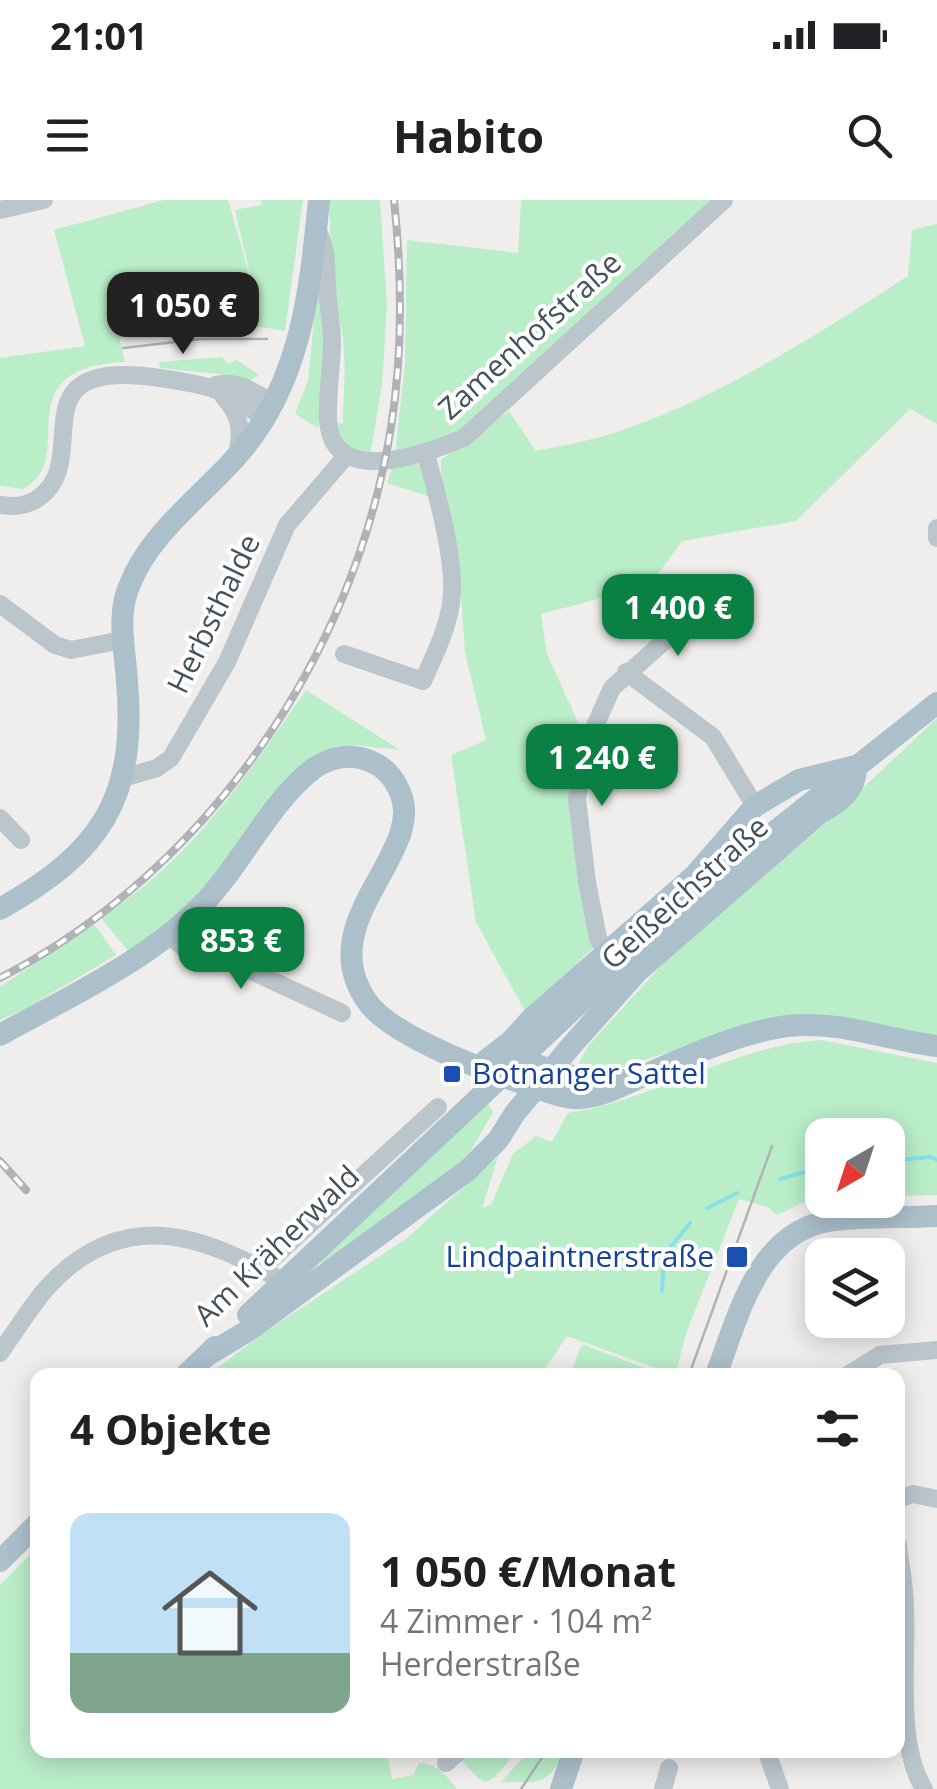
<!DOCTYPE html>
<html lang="de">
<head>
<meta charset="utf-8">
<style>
	body { margin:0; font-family:"Open Sans",sans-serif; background:#f6f6f6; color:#202124; height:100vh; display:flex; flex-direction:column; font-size:38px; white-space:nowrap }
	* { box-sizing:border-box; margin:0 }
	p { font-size:32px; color:#757577 }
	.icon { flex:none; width:55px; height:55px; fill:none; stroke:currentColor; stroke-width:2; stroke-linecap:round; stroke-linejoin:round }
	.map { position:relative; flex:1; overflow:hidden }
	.panel { position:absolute; left:30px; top:1168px; width:875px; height:390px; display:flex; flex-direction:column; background:#fff; border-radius:20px; box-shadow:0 5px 25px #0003 }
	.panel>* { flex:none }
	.needle { width:65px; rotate:219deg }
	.tools { position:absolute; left:805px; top:918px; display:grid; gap:20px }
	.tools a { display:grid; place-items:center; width:100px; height:100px; border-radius:20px; background:#fff; box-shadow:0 5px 25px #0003; font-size:50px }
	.price { position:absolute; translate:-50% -85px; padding:0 22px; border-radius:20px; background:#0b8043; color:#fff; font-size:32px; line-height:65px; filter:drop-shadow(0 2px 5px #0008) }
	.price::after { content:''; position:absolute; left:50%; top:60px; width:30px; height:22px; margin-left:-15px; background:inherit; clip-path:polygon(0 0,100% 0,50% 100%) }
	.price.on { background:#222; color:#fff }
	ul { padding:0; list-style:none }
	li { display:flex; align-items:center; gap:30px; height:250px; padding:0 40px }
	li span { display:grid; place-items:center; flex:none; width:280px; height:200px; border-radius:20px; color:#555 }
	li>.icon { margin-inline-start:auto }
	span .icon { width:120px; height:120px; fill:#fffc; stroke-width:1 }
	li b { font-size:42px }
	h2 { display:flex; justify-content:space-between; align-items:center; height:120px; padding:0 40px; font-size:42px }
	.status { display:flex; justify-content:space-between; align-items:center; height:70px; padding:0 50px; background:#fff; direction:ltr }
	.status svg { height:28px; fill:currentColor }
	header { display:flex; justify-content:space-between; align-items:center; height:130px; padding:0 40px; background:#fff; font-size:45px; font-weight:700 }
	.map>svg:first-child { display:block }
</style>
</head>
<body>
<div class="status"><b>21:01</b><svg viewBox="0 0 49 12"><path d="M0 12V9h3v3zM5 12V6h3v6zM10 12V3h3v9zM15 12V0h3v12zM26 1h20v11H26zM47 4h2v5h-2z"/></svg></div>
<header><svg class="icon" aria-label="menu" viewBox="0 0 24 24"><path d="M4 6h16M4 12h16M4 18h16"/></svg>Habito<svg class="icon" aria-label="search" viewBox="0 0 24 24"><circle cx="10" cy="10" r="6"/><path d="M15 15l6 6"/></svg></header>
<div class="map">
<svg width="937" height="1589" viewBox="0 0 937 1589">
	<rect width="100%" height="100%" fill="#f0eded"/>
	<g fill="#baeec9">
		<path d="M164,0h64l26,92 -19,-82 27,-5 -1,-5h42l-18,131c-52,-10 -115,-7 -166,7l6,24c-125,6 -43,98 -102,127l-23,-3v-128l85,-12 -31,-116z"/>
		<path d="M329,0h51l7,104 -5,81 -12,71 -21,-5 -15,-29 9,2c0,-30 7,-95 -10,-118z"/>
		<polygon points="521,0 713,0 467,226 425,248 395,254 405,163 407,40 518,53"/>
		<path d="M937,24v200l-27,-15 -114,112 -114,20 -32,44 -109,29 6,40 36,79 -9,30 -4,28 25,155 -69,67 -50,-91 -25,-167 35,-15 -21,-88 -4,-56 -19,-103 -1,-33 68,-49 27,40c23,-5 46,-9 68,-15 106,-32 211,-100 304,-160l4,-46z"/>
		<polygon points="318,78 326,160 318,228 295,214 308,181"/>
		<polygon points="222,157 228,164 237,160 259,175 249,181 218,174 160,168 159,162"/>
		<polygon points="394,263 425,265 434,298 387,283"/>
		<path d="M306,490l94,60 -46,-5 -21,3 -139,156 -66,47 -27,-33c93,-61 143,-139 205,-228z"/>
		<polygon points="937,518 937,837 725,835 602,873 583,870 579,863 589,845 670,756 826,623"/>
		<polygon points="94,724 116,755 25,809 0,820 0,787"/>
		<path d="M821,840l116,23v132l-49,1v-61h-66v63l-11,1 -34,16 -9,-8 -29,-8 -52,132 -12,44 -108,-39 -26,39h-333l57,-43 142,-94 91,-81 -16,51 9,-3 22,-51 23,-18 16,6 16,-29c88,-13 163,-67 253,-73z"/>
		<polygon points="487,902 493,912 464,963 325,1066 319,1061"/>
		<polygon points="582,1144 662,1175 570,1175"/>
		<path d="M37,1347l1,203h376l-27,3 5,26 21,-4 6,-12c20,2 26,11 38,26h-457v-204z"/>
		<polygon points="468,1550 518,1550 495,1577 486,1582 480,1580 459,1558"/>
		<path d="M530,1550h37c-24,39 -25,31 -66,32z"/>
	</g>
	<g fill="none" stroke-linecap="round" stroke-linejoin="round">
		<g stroke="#88e0eb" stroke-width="4">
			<polyline points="888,961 930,957 937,960"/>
			<polyline points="780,979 822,967"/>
			<polyline points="707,1008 737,993"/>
			<polyline points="662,1091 664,1055 690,1023"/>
		</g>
		<g stroke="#bbc6cc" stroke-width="18">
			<polyline points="0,10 44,0"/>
			<path d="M316,28c12,20 10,38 11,60 1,18 5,36 5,55 0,22 -7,66 -3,85 10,59 101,24 135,10l260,-238"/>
			<path d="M216,185c22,-6 41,9 59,19"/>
			<path d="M223,196c17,19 20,33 14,58"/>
			<path d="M0,305c13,2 26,1 37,-6 60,-39 -27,-143 123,-121 50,7 66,11 106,42"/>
			<polyline points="937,328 937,338"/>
			<polyline points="0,404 55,445 71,450 122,440"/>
			<path d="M344,454l79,27c12,-27 28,-58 29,-89 2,-38 -16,-101 -26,-138"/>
			<polyline points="626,472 713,537 755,606"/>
			<polyline points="123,578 157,568 171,558 227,462 287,325 346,256"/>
			<polyline points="0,618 21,640"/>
			<polyline points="169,735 185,749 221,757 342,813"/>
			<polyline points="606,753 598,738 587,682 577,599 585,548 612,488 699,410"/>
			<polyline points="261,1069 438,907"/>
			<path d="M0,1153c15,-21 29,-44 45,-63 73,-83 154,-59 237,-9"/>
			<polyline points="848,1175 880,1155 937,1150"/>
			<polyline points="898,1299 913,1294 937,1299"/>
			<path d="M898,1345c1,15 5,30 6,46 6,58 -11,147 20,198"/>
			<polyline points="766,1550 780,1589"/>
			<polyline points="446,1563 461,1550"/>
			<polyline points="663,1589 669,1568"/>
		</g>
		<g stroke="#acc0cc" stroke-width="22">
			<path d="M0,709c101,-57 137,-110 127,-228 -2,-32 -11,-66 3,-97 20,-51 72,-88 107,-128 64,-72 73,-164 82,-256"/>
			<path d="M0,835c68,-38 148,-74 203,-131 39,-40 66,-101 110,-135 17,-12 37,-16 57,-8 12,5 21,13 27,25 38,64 -91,134 -28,218 26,34 126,71 168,84 11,4 24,9 36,10 26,2 56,-16 79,-26 39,-17 93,-41 136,-46 51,-6 99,14 149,20"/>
			<polyline points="536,865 580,879 623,880"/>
			<polyline points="248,1115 637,749 749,652 937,503"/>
			<path d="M206,1156l43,-26 219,-160 30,-30 17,-27 57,-68 65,-73 184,-160c19,-9 36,-24 35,-46l-57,14 -44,26 -60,69 -164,144 -20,22 -32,25"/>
			<polyline points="186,1175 215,1147"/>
			<path d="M716,1175c22,-57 41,-143 113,-154 35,-5 73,-3 108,-5"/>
			<polyline points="0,1361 38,1323"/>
			<polyline points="561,1589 574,1550"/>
		</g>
		<g stroke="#afb3b7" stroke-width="2.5">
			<polyline points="123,148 201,139 267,139"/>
			<polyline points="689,1175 772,946"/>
			<polyline points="521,1589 547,1550"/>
		</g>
		<defs>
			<g id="rail">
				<path d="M0,778c207,-107 355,-322 391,-551 12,-75 11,-152 3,-227"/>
				<polyline points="0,961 26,990"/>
			</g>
		</defs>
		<use href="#rail" stroke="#afb3b7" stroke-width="8"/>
		<use href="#rail" stroke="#fff" stroke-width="4" stroke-dasharray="11" stroke-linecap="butt"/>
	</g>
	<g fill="#1a4fb4" stroke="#fff" stroke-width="4">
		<rect x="442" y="864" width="20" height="20" rx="5"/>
		<rect x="725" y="1045" width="24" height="24" rx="5"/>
	</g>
	<g text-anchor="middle" stroke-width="8" stroke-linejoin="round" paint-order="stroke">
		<g font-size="30" fill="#45525a" stroke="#fff">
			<text transform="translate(530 136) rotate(-42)" y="10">Zamenhofstraße</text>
			<text transform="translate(214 414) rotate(-64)" y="10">Herbsthalde</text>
			<text transform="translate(685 693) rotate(-42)" y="10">Geißeichstraße</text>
			<text transform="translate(277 1046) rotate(-44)" y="10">Am Kräherwald</text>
		</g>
		<g font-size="30" fill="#164399" stroke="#fff" text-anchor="start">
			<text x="472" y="884">Botnanger Sattel</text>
			<text x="714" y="1067" text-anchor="end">Lindpaintnerstraße</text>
		</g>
	</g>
</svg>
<div class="tools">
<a><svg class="needle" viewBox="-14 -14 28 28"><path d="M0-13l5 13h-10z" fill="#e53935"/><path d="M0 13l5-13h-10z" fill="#757577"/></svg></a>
<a><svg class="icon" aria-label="layers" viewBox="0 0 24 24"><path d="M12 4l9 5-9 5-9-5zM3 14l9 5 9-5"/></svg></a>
</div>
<b class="price on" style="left:183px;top:157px">1 050 €</b>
<b class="price" style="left:678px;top:459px">1 400 €</b>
<b class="price" style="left:602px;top:609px">1 240 €</b>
<b class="price" style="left:241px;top:792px">853 €</b>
<section class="panel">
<h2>4 Objekte<svg class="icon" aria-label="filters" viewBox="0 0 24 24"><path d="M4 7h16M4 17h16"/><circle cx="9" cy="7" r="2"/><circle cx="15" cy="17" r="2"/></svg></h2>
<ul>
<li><span style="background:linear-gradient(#bfe0f5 70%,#7fa58c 0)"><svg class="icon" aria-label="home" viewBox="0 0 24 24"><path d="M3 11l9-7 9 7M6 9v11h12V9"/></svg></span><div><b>1 050 €/Monat</b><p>4 Zimmer · 104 m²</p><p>Herderstraße</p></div></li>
</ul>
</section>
</div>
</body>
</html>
